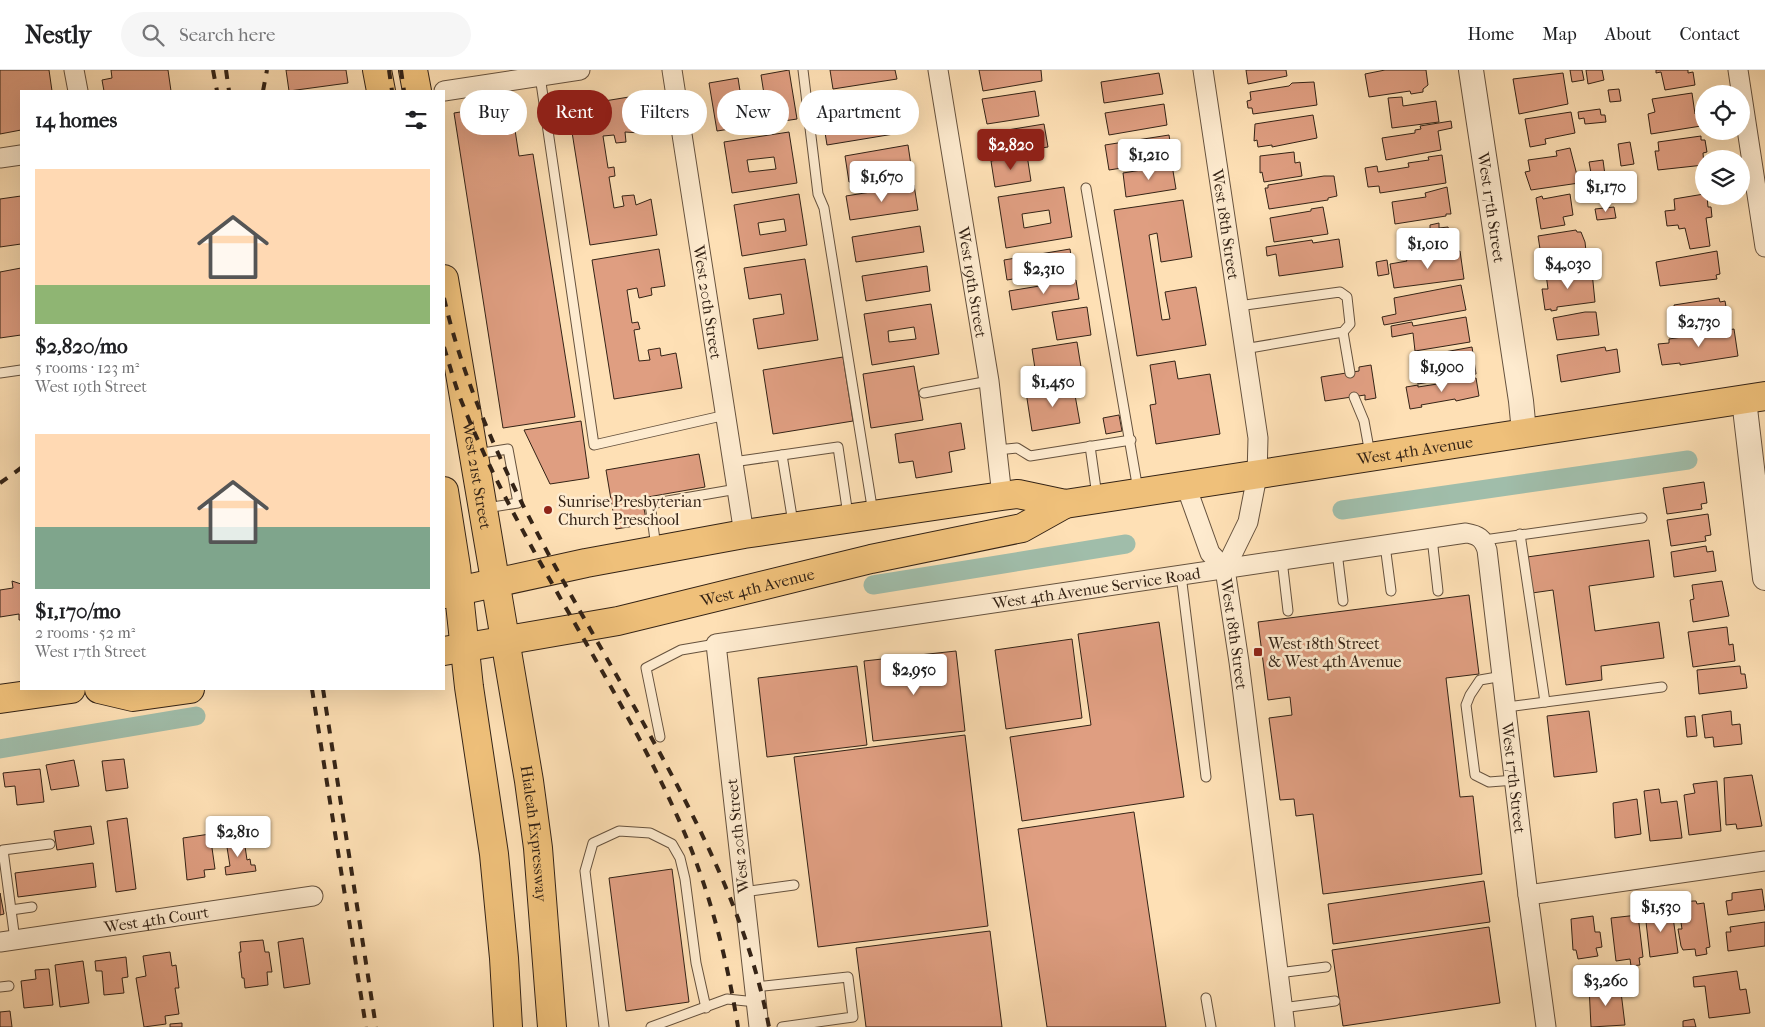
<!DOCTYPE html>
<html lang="en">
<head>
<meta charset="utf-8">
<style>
	body { margin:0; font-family:"IM FELL French Canon",serif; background:#f6f6f6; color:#202124; height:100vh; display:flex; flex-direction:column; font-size:19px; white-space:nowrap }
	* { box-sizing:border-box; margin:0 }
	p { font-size:16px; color:#757577 }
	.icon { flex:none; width:28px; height:28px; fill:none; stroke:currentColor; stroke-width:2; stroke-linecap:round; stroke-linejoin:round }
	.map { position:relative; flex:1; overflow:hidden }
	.sheet { position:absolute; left:20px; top:20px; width:425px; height:600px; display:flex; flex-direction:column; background:#fff; border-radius:0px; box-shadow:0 5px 20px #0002 }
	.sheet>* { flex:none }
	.hud { position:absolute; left:460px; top:20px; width:475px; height:45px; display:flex; gap:10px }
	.controls { position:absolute; left:1695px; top:15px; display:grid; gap:10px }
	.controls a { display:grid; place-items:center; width:55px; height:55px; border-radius:50%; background:#fff; box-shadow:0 5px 20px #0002; font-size:25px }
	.price { position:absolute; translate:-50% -42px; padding:0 11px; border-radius:5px; background:#fff; color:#222; font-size:16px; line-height:32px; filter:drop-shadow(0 1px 2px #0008) }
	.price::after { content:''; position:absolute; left:50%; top:30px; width:15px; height:11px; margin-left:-8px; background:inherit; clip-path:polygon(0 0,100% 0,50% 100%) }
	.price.current { background:#8f2418; color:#fff }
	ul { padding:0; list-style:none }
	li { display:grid; align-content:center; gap:10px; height:265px; padding:0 15px }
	li span { display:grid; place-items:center; height:155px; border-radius:0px; color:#555 }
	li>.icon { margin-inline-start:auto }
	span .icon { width:90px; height:90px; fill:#fffc; stroke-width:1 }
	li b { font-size:21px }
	h2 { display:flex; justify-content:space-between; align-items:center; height:60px; padding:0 15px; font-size:21px }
	.tag { padding:0 18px; border-radius:22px; background:#fff; box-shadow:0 5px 20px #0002; font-size:18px; line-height:45px }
	.tag.current { background:#8f2418; color:#fff }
	header { display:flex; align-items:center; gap:30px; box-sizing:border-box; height:70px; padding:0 25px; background:#fff; border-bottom:1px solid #e0e0e0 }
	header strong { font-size:24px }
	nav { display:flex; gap:28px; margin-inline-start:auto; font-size:18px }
	.search { width:350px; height:45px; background:#f6f6f6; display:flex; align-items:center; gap:12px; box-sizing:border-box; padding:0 18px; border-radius:28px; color:#757577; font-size:19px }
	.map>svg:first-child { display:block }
</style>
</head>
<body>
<header>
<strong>Nestly</strong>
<div class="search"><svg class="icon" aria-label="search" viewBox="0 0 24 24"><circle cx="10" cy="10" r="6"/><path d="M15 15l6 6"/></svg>Search here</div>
<nav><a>Home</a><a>Map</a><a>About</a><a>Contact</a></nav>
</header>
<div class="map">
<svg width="1765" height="957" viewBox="0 0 1765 957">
	<rect width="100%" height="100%" fill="#fee0b5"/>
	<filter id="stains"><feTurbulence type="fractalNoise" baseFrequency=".004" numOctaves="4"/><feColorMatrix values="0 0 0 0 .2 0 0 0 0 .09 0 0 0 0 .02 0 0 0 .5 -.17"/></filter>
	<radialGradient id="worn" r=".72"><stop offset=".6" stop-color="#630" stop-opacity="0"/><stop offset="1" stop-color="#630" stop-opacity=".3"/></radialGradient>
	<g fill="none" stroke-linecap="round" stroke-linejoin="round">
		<g stroke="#a0bdaa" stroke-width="19">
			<polyline points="1342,440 1688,390"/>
			<polyline points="873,515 1126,474"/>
			<polyline points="0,679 196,646"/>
		</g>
	</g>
	<g fill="#df9e81" stroke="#342316" fill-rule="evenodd">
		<polygon points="0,0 49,0 52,21 21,21 21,60 0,64"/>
		<polygon points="111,0 168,0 171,21 104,21 102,10 112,8"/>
		<polygon points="286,0 346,0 348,13 289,21"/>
		<polygon points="789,0 797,49 717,61 709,13 738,8 741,27 764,24 761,5"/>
		<polygon points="830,0 895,0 897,9 833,19"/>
		<polygon points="979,0 1041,0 1042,11 983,21"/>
		<polygon points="1246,0 1286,0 1287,6 1248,14"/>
		<polygon points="1385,0 1426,0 1428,15 1423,19 1423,22 1411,24 1410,21 1369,27 1365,4"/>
		<polygon points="1570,0 1582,0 1584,10 1572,12"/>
		<polygon points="1586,0 1602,0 1604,10 1588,14"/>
		<polygon points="1656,0 1688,0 1688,3 1693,2 1695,15 1665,20 1661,2 1656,3"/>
		<polygon points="1159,3 1163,24 1104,33 1101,12"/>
		<polygon points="1563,3 1568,34 1519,44 1513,9"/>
		<polygon points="1314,12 1317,35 1253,44 1252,38 1248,38 1247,31 1251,30 1250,22 1289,16 1292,13"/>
		<polygon points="1619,19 1621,31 1610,32 1608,20"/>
		<polygon points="1035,21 1039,46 987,54 982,29"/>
		<polygon points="1692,23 1695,44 1699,43 1701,56 1651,64 1648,44 1655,42 1652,29"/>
		<polygon points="635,26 641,63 625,62 626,72 616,73 614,65 603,66 608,98 614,97 615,106 609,107 614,138 624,136 622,126 634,125 636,135 651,129 657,165 590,175 568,37"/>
		<polygon points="1402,27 1403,36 1436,31 1439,52 1392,58 1388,28"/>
		<polygon points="511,34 519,86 533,84 575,347 503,358 454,43"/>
		<polygon points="1164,34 1167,55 1109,65 1105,43"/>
		<polygon points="902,38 906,62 827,75 823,50"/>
		<polygon points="1600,39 1601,45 1605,45 1606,52 1585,54 1584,48 1579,49 1578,42"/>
		<polygon points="1571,42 1575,63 1545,69 1546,74 1530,77 1525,49"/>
		<polygon points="1313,45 1317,68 1272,77 1272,75 1258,77 1257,70 1254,71 1255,54"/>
		<polygon points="1451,51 1452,58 1438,61 1441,80 1386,90 1382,68 1415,63 1415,60 1421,59 1420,56"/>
		<polygon points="1044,54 1048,77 993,85 989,63"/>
		<path d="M789,62l8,51 -65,10 -8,-51zM774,87l2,12 -27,3 -2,-12z"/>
		<polygon points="1169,65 1173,90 1109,100 1105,75"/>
		<polygon points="1701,66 1701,70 1705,70 1707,82 1703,83 1704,95 1658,100 1655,81 1659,81 1658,72"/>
		<polygon points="1630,72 1634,94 1621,96 1618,74"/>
		<polygon points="908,75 912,102 849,112 845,86"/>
		<polygon points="1570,78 1579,113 1531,120 1525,102 1530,101 1528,90 1557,86 1556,81"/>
		<polygon points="1294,82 1295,93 1300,92 1302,106 1264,112 1262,102 1260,103 1260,86"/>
		<polygon points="1027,85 1031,111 995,117 991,91"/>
		<polygon points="1442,85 1446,113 1380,123 1379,116 1368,117 1365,98 1377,96 1378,102 1409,97 1408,93 1429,90 1428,87"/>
		<polygon points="1603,90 1605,105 1612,104 1613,111 1593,114 1589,92"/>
		<polygon points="1172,95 1176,119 1126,127 1123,103"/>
		<polygon points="1324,106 1334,106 1337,126 1328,128 1328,130 1269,139 1265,118 1268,118 1268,115"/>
		<polygon points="914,115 918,140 850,150 846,126"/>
		<path d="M1064,117l8,50 -66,11 -8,-51zM1049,140l2,13 -27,5 -2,-14z"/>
		<polygon points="1447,117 1451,144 1446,144 1446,146 1395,154 1392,132 1426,127 1425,123"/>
		<path d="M799,124l8,51 -65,11 -8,-51zM784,149l2,12 -26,4 -2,-12z"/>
		<polygon points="1570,124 1573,145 1563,147 1565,155 1541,159 1536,128 1542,126 1543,129"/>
		<polygon points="1704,124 1707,126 1708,137 1711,137 1712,147 1706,148 1710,176 1690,179 1685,158 1679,159 1678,155 1667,156 1665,141 1675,140 1674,129"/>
		<polygon points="21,126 21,174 0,177 0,129"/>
		<polygon points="1183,130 1192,187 1161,192 1157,163 1149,165 1162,250 1170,249 1165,222 1196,217 1206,275 1137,286 1114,140"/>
		<polygon points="1323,137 1328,164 1274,172 1270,148 1311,141 1311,139"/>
		<polygon points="1614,137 1616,148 1597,150 1595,139"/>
		<polygon points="1439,153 1439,158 1448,157 1454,175 1413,183 1413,185 1402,185 1398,163 1430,159 1430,155"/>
		<polygon points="920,156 924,182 856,192 852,167"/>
		<polygon points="1576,160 1577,162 1581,162 1585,172 1586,181 1580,182 1582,194 1548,199 1546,192 1542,192 1538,166"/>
		<polygon points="1339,169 1343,197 1279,206 1276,184 1267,186 1266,177 1312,170 1313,173"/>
		<polygon points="659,179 665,216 651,218 652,225 639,228 637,218 627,220 632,253 638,252 640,259 634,260 639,291 650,290 648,280 660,278 661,286 676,283 682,318 614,329 592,190"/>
		<polygon points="1070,179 1073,199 1007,210 1004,190"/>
		<polygon points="1460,181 1464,209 1394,218 1390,194 1407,191 1406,189"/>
		<polygon points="1717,181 1720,204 1716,205 1717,209 1660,216 1656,192"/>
		<polygon points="805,189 818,270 758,279 753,249 784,244 781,224 749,229 744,198"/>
		<polygon points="1387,190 1389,204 1378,206 1376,192"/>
		<polygon points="927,196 930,221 866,231 862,206"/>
		<polygon points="21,198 21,265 0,268 0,202"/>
		<polygon points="1570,201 1571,205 1592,202 1595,232 1557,237 1557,240 1551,241 1551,239 1545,240 1542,219 1548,219 1546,204"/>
		<polygon points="1076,210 1079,229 1012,240 1009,221"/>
		<polygon points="1461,215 1466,240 1384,255 1382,247 1396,244 1394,228"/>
		<polygon points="1719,228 1720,232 1725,231 1729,254 1678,262 1674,235"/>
		<path d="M931,234l8,50 -67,11 -8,-51zM914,257l2,12 -27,3 -1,-11z"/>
		<polygon points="1087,237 1091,265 1057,270 1052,242"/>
		<polygon points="1585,242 1596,242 1599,265 1557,270 1553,248"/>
		<polygon points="1466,247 1470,272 1415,281 1413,263 1392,267 1391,256 1412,252 1413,256"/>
		<polygon points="1734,259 1738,286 1680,295 1680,293 1662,295 1658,274 1669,273 1669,269"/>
		<polygon points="1077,272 1081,297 1036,305 1032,279"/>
		<polygon points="1472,277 1476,304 1418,314 1413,290 1418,289 1417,287"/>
		<polygon points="1605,277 1606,281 1617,279 1620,302 1561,312 1557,285"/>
		<polygon points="843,287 853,351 773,364 763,300"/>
		<polygon points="1175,291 1178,309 1210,304 1220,364 1156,374 1150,335 1156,334 1150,295"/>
		<polygon points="1371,295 1376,328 1365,330 1365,325 1325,331 1321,307 1359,301 1359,297"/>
		<polygon points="914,296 923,350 871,358 863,304"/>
		<polygon points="1476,308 1479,326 1456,331 1455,329 1421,335 1422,337 1410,339 1406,317 1418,315 1418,317"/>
		<polygon points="1073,314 1080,353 1032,361 1026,322"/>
		<polygon points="1119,345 1122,361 1106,364 1103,348"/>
		<polygon points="581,351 589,408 550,414 524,360"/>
		<polygon points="961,353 965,379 949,382 952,402 916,408 913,391 899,393 895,364"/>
		<polygon points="699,384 705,417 642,428 647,454 616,459 606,400"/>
		<polygon points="1704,412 1707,433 1701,434 1702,439 1667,444 1663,418"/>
		<polygon points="1708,444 1711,465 1705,466 1706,471 1671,476 1667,450"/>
		<polygon points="1649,470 1654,507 1589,516 1595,561 1659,552 1664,588 1601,596 1602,610 1566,615 1553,520 1532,523 1527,487"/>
		<polygon points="1706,476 1707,482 1713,481 1716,501 1674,507 1671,482"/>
		<polygon points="12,511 21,514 21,550 19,550 19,544 0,547 0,520 13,518"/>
		<polygon points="1722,511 1729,546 1693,552 1690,530 1694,529 1692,515"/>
		<polygon points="1469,525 1479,604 1446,608 1460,727 1473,726 1482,804 1323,824 1313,744 1296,746 1294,729 1280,730 1269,648 1292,645 1290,627 1268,630 1258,552"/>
		<polygon points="1159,552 1184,727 1022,751 1010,667 1091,655 1078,564"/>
		<polygon points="1727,557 1729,575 1733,574 1735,591 1693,597 1688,562"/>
		<polygon points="1072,569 1082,648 1006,659 995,580"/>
		<polygon points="956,581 965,661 873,671 864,591"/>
		<polygon points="857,596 867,675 767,687 758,608"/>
		<polygon points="1740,596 1741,604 1745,604 1747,618 1699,624 1697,600"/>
		<polygon points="1589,641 1597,702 1554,707 1547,646"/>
		<polygon points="1731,641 1732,655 1740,654 1742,674 1714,677 1713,667 1705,668 1702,645"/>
		<polygon points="1695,646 1697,666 1687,667 1685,647"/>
		<polygon points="965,665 988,856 818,877 794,687"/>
		<polygon points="124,689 128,718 106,721 102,691"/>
		<polygon points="74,690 79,716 51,720 46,695"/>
		<polygon points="40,699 44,732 17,735 15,716 5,717 3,703"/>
		<polygon points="1752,705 1762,756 1737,759 1736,754 1726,755 1724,708"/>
		<polygon points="1717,711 1721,761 1689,765 1684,725 1695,723 1693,714"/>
		<polygon points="1659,719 1661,733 1677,731 1682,768 1650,771 1644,721"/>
		<polygon points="1637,729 1641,764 1615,768 1613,733"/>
		<polygon points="1134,742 1166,957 1047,957 1018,759"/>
		<polygon points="127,748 136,819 116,822 107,751"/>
		<polygon points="91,756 94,774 57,780 54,761"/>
		<polygon points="210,764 215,799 204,800 205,807 187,810 183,768"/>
		<polygon points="244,769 247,790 250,789 251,795 255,795 256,801 226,805 225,797 230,796 226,771"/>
		<polygon points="93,793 96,817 18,827 15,803"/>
		<polygon points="672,799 689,932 626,941 609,808"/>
		<polygon points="1484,811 1490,852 1333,874 1328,834"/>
		<polygon points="1762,819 1765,840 1728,845 1726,831 1732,830 1732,823"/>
		<polygon points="0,823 4,844 0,845"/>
		<polygon points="1693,831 1696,831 1697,834 1704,833 1710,877 1706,878 1707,884 1696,886 1695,879 1683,880 1681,876 1678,859 1682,859 1678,833"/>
		<polygon points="1672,840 1678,883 1650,887 1645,843"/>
		<polygon points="1638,845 1643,887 1639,888 1640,895 1631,896 1630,889 1616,891 1611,848"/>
		<polygon points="1593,846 1595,862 1600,862 1602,877 1596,878 1598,886 1578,889 1576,880 1573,880 1571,849"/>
		<polygon points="1765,852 1765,876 1728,881 1726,862 1731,862 1730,857"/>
		<polygon points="1489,857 1500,933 1343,956 1332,880"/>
		<polygon points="990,861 1002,957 866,957 856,878"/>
		<polygon points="303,868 310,914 284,918 278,872"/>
		<polygon points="263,870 265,882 269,882 272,902 267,902 268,915 245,918 244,908 242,908 239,882 241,882 240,872"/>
		<polygon points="170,882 172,896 176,895 179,918 175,918 179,944 165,946 166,954 144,957 136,908 146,906 143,886"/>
		<polygon points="126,887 128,907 122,908 124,923 104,925 102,901 96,901 95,891"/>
		<polygon points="83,891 89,933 60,937 55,895"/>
		<polygon points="49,899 53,935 24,938 21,911 36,909 35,900"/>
		<polygon points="1737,901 1740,920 1746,919 1750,943 1709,948 1705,916 1694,917 1693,907"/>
		<polygon points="1608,914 1609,924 1621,922 1625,955 1591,957 1589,916"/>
		<polygon points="10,941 12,957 0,957 0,942"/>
		<polygon points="1694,949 1696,957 1683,957 1683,951"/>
		<polygon points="182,953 182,957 170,957 170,954"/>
	</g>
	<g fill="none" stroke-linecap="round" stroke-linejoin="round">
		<defs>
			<g id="service">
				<polyline points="803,0 818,124 824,138 873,443"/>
				<polyline points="540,6 594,375 726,345"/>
				<polyline points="1086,118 1138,420"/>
				<polyline points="1238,236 1340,222 1347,227 1350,254 1343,262 1244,279"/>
				<polyline points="1343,262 1350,303"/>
				<polyline points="0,303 21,300"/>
				<polyline points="924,323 989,311"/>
				<polyline points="1354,327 1364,351 1370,384"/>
				<polyline points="1090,376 1097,426"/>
				<polyline points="997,380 1017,378 1030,386 1131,370"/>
				<polyline points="476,384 508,379 518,433 486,438"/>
				<polyline points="782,385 793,453"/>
				<polyline points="733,392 838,377 848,445"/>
				<polyline points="1520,464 1545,632"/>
				<polyline points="1432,468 1438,521"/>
				<polyline points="1484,470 1642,448"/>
				<polyline points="1385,475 1391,521"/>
				<polyline points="656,477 650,434 737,419"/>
				<polyline points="1337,482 1343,531"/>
				<polyline points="1282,490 1288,541"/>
				<polyline points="1181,505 1206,707"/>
				<polyline points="1503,606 1480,610 1470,625 1466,635 1475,705 1489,712 1515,710"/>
				<polyline points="1507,637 1662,617"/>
				<polyline points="660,667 646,598 681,580 716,574"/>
				<polyline points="743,822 794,815"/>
				<polyline points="11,840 32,837"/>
				<polyline points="15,870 3,780 50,774"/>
				<polyline points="1278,903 1326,897"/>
				<polyline points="0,917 9,916"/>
				<polyline points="755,917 848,907 853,947 782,957"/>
				<polyline points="1206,928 1211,957"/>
				<polyline points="1282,938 1335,931"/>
				<polyline points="604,957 585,801 593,773 619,761 650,763 672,774 680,788 685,809 696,893 706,938"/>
				<polyline points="651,957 727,929 756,932"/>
			</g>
			<g id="minor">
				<polyline points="74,0 78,21"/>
				<path id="s1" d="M672,0l72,464"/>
				<path id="s2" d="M938,0l51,311 13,115"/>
				<path id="s3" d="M1203,0l55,368 -1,38 -9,46 -23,47 14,93 46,365"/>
				<polyline points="1738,0 1765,177"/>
				<polyline points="444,21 580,0"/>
				<polyline points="0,88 21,85"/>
				<polyline points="1186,416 1210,483 1225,499"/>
				<polyline points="1528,825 1765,791"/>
				<path id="s4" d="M0,872l313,-46"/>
				<path id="s5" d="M759,957l-43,-383 750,-111c12,2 17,5 21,17l41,345 18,132"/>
			</g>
			<g id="tertiary">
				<path id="s6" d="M1471,0l50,331 3,31"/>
				<polyline points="1744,330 1765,508"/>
			</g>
			<g id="primary">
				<polyline points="377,0 381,21"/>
				<polyline points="413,0 417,21"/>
				<path id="s7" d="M444,209l85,502 9,67 14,179"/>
				<polyline points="444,421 456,497 469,617 494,784 504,888 508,957"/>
				<path id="s8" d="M444,524l142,-31 158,-29 258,-38 16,-2 47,10 700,-108"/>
				<path id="s9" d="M444,581l174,-30 253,-62 151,-31 43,-24"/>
				<polyline points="99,619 133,627 190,619"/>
				<polyline points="0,629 71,619"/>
			</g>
		</defs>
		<use href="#service" stroke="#66523e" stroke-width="11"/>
		<use href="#minor" stroke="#66523e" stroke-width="21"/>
		<use href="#tertiary" stroke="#66523e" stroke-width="26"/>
		<use href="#primary" stroke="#342316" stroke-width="30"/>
		<use href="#service" stroke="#feebcf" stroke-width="9"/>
		<use href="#minor" stroke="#feebcf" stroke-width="19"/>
		<use href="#tertiary" stroke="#feebcf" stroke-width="24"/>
		<use href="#primary" stroke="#efc07a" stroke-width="28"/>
		<g stroke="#342316" stroke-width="4" stroke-dasharray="9 9" stroke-linecap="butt">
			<polyline points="213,0 217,21"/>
			<polyline points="226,0 229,21"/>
			<polyline points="389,0 392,21"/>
			<polyline points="401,0 404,21"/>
			<polyline points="263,21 267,0"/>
			<path d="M444,228c36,156 131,300 207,439 51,92 98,186 118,290"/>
			<path d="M444,277c6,19 11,39 19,58 59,147 156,277 219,422 28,64 45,132 56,200"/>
			<polyline points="0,413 21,398"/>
			<polyline points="312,619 366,957"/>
			<polyline points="323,619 376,957"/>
		</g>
	</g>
	<g fill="#8f2418" stroke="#feebcf" stroke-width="2">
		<circle cx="548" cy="440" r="5"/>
		<rect x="1253" y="577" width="10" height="10" rx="2.5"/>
	</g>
	<g text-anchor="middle" stroke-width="5" stroke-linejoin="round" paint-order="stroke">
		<g font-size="16" fill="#342316" stroke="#feebcf">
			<text dy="6" stroke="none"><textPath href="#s6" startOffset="139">West 17th Street</textPath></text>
			<text dy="6" stroke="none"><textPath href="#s3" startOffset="156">West 18th Street</textPath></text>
			<text dy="6" stroke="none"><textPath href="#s2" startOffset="215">West 19th Street</textPath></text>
			<text dy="6" stroke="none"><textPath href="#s1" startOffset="235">West 20th Street</textPath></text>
			<text dy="6" stroke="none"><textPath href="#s8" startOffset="985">West 4th Avenue</textPath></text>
			<text dy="6" stroke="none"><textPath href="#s7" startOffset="199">West 21st Street</textPath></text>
			<text dy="6" stroke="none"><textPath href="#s9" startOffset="320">West 4th Avenue</textPath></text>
			<text dy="6" stroke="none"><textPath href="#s5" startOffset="770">West 4th Avenue Service Road</textPath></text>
			<text dy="6" stroke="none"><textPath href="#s3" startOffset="575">West 18th Street</textPath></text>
			<text dy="6" stroke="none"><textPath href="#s5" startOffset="1402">West 17th Street</textPath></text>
			<text dy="6" stroke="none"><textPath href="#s7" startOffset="562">Hialeah Expressway</textPath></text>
			<text transform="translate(737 766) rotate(-96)" y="6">West 20th Street</text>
			<text dy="6" stroke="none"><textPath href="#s4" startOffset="158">West 4th Court</textPath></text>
		</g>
		<g font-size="16" fill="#342316" stroke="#feebcf" text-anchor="start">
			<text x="558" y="437">Sunrise Presbyterian<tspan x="558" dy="18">Church Preschool</tspan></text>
			<text x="1268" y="579">West 18th Street<tspan x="1268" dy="18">&amp; West 4th Avenue</tspan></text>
		</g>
	</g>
	<rect width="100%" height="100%" filter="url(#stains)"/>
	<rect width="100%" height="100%" fill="url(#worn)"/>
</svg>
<div class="controls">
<a><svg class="icon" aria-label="locate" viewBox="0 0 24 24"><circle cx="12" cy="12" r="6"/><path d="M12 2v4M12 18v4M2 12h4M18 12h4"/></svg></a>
<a><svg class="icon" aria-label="layers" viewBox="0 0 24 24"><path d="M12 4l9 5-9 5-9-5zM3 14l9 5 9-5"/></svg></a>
</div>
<b class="price current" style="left:1011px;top:101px">$2,820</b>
<b class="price" style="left:1149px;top:111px">$1,210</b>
<b class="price" style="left:882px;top:133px">$1,670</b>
<b class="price" style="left:1606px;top:143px">$1,170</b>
<b class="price" style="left:1428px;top:200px">$1,010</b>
<b class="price" style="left:1568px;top:220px">$4,030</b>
<b class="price" style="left:1044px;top:225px">$2,310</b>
<b class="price" style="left:1699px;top:278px">$2,730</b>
<b class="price" style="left:1442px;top:323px">$1,900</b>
<b class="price" style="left:1053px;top:338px">$1,450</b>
<b class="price" style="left:914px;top:626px">$2,950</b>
<b class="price" style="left:238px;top:788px">$2,810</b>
<b class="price" style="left:1661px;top:863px">$1,530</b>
<b class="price" style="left:1606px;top:937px">$3,260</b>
<div class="hud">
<a class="tag">Buy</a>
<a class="tag current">Rent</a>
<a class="tag">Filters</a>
<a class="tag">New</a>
<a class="tag">Apartment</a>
</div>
<section class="sheet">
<h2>14 homes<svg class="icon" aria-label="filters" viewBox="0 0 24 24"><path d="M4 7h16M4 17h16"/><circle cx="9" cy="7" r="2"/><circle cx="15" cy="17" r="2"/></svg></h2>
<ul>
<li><span style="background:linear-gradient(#ffd9b3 75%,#8fb573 0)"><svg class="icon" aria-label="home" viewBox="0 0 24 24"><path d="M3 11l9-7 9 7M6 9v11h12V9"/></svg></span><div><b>$2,820/mo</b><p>5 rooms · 123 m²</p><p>West 19th Street</p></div></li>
<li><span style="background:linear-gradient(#ffd9b3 60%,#7fa58c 0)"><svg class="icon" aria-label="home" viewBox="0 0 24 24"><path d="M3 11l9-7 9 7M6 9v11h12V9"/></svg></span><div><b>$1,170/mo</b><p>2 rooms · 52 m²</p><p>West 17th Street</p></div></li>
</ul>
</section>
</div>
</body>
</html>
